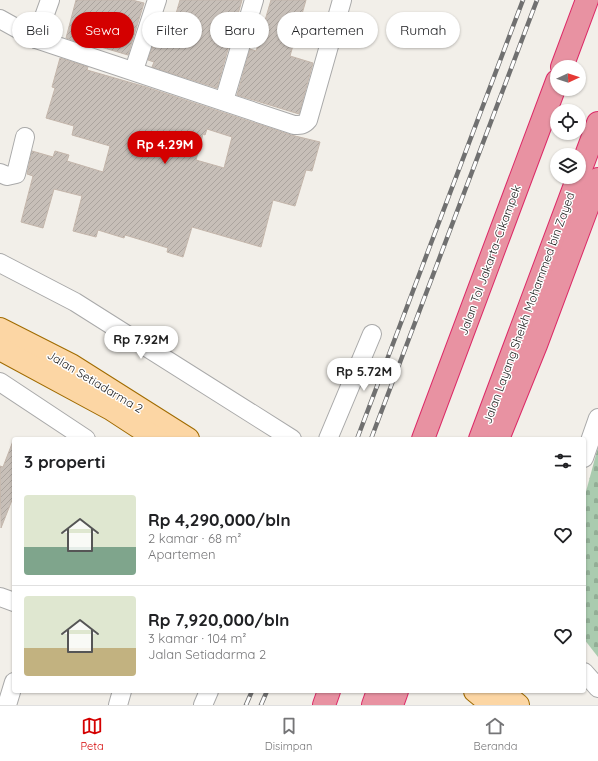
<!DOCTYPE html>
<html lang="id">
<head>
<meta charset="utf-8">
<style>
	body { margin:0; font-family:Quicksand,sans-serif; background:#f6f6f6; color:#202124; height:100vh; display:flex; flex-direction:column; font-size:15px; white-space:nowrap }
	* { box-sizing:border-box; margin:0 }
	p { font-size:13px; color:#757577 }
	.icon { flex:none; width:22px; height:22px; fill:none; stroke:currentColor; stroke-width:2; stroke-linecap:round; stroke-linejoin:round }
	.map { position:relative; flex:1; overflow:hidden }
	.drawer { position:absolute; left:12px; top:437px; width:574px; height:256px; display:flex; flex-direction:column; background:#fff; border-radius:4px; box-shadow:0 1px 3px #0004 }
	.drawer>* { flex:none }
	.top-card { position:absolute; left:12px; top:12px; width:574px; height:36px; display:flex; gap:8px }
	.needle { width:26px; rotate:87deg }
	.buttons { position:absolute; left:550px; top:60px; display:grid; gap:8px }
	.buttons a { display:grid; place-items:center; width:36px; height:36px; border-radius:50%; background:#fff; box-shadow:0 1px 3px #0004; font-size:20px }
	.price { position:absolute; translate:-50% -34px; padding:0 9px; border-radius:14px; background:#fff; color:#222; font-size:13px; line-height:26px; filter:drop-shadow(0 1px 2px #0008) }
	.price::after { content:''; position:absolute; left:50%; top:24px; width:12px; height:9px; margin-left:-6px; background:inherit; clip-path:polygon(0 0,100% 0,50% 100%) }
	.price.active { background:#d40000; color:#fff }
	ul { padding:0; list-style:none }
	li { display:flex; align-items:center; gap:12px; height:100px; padding:0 12px }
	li+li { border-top:1px solid #e0e0e0 }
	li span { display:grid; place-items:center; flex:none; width:112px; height:80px; border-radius:4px; color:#555 }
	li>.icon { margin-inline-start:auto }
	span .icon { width:48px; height:48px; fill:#fffc; stroke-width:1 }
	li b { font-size:17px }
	h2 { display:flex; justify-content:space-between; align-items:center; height:48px; padding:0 12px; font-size:17px }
	.pill { padding:0 14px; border-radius:18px; background:#fff; box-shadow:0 1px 3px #0004; font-size:14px; line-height:36px }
	.pill.active { background:#d40000; color:#fff }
	.dock { display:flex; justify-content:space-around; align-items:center; height:56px; border-top:1px solid #e0e0e0; background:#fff; font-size:11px; color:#757577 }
	.dock a { display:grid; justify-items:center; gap:2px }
	.dock .active { color:#d40000 }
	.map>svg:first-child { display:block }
</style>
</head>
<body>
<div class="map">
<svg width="598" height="705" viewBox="0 0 598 705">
	<defs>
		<pattern id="cemetery-stones" width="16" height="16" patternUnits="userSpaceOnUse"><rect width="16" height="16" fill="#aacbaf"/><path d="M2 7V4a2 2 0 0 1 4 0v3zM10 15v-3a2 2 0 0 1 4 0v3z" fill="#92ae96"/></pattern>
		<pattern id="building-hatch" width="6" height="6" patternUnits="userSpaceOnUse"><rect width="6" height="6" fill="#c7bfb8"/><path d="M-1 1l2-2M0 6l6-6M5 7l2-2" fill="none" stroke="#aba49e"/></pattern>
	</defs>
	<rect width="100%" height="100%" fill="#f2efe9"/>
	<polygon fill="url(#cemetery-stones)" points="598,447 598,657 584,639 584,499"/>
	<g fill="url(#building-hatch)" stroke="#c4b6ab" fill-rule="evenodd">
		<polygon points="76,0 132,0 144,3 128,55 94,45 93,47 66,38"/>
		<polygon points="180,0 242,0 217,88 152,67 154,62 148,60 163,14 175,17"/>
		<polygon points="271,0 306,0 290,56 313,63 299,114 237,95 250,49 256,51"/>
		<path d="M60,58l28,9 -1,3 59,17 145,48 29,7 -8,29 -6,-1 -11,36 -22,-6 -12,47 -69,-20 -9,30 -16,-5 1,-4 -43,-13 -1,3 -26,-8 -2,7 -23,-6 9,-35 -28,-7 -11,39 -22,-6 12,-46 -6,-2 5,-23 21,6 2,-6 14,4 -2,6 36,11 7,-26 -38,-11 2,-9 -28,-8 9,-30 -3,-1zM207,129l25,8 -8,31 -28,-8 7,-26 2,1z"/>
		<polygon points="13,441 14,495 1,528 0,466 3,467"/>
	</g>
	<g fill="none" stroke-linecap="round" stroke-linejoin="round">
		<defs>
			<g id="minor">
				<polyline points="0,19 36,39 50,0"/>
				<path d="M36,39l258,86c7,0 10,0 14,-5l34,-120"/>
				<polyline points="134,70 157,0"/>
				<polyline points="224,101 254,0"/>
				<polyline points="0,173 7,176 16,174 25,137"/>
				<polyline points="0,263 75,302 292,439"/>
				<polyline points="0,382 86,439"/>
				<polyline points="328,439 372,334"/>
				<polyline points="584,458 598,418"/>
				<polyline points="0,597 14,602"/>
				<polyline points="584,672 598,688"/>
				<polyline points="7,705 14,682"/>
				<polyline points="118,705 122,691"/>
				<polyline points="203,705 209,691"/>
			</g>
			<g id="primary">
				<polyline points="0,329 71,365 188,439"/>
				<polyline points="0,349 111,409 157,439"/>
				<polyline points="475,691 492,705"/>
				<polyline points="501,691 518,705"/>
			</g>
			<g id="motorway">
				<polyline points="562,67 587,0"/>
				<polyline points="579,174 598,123"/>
				<polyline points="423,439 557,81"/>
				<polyline points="480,439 578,177"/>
				<polyline points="498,439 536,345 598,179"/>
				<polyline points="324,705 329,691"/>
				<polyline points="373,705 378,691"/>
				<polyline points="392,705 397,691"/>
			</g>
		</defs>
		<use href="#minor" stroke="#a9a9a9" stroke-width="20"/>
		<use href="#primary" stroke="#a06b00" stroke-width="24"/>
		<use href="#motorway" stroke="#dc2a67" stroke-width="24"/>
		<use href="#minor" stroke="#fff" stroke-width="18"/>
		<use href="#primary" stroke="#fcd6a4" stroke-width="22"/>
		<use href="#motorway" stroke="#e892a2" stroke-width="22"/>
		<defs>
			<g id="rail">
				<polyline points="357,439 523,0"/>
				<polyline points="371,439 537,0"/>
				<polyline points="246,705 252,691"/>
				<polyline points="261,705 267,691"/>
			</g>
		</defs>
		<use href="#rail" stroke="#707070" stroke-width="4.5"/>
		<use href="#rail" stroke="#fff" stroke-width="3" stroke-dasharray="9" stroke-linecap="butt"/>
	</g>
	<g text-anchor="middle" stroke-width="3" stroke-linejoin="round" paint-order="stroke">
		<g font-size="12" fill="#222" stroke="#fff">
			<text transform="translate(490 260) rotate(-70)" y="4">Jalan Tol Jakarta–Cikampek</text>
			<text transform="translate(529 308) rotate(-70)" y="4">Jalan Layang Sheikh Mohammed bin Zayed</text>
			<text transform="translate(95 382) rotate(31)" y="4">Jalan Setiadarma 2</text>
		</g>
	</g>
</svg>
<div class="buttons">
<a><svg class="needle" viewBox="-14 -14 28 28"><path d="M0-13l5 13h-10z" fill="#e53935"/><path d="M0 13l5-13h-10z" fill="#757577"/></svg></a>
<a><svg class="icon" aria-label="locate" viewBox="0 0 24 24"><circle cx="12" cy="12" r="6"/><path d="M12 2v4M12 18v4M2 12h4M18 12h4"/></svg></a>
<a><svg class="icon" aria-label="layers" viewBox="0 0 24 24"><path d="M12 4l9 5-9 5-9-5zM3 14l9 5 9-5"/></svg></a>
</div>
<b class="price active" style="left:165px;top:165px">Rp 4.29M</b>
<b class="price" style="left:141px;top:360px">Rp 7.92M</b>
<b class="price" style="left:364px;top:392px">Rp 5.72M</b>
<div class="top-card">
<a class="pill">Beli</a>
<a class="pill active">Sewa</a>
<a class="pill">Filter</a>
<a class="pill">Baru</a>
<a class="pill">Apartemen</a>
<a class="pill">Rumah</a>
</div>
<section class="drawer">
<h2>3 properti<svg class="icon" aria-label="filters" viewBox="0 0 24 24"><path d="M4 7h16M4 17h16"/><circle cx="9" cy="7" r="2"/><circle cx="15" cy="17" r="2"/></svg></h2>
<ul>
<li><span style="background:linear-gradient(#dfe7d0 65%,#7fa58c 0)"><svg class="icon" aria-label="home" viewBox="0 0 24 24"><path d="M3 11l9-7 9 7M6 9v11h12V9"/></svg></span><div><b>Rp 4,290,000/bln</b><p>2 kamar · 68 m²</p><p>Apartemen</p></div><svg class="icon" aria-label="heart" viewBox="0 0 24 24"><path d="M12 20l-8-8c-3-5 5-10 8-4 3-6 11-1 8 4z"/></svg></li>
<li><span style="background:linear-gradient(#dfe7d0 65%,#c2b280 0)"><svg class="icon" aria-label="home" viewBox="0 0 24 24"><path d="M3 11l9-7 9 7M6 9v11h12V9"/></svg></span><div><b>Rp 7,920,000/bln</b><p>3 kamar · 104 m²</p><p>Jalan Setiadarma 2</p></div><svg class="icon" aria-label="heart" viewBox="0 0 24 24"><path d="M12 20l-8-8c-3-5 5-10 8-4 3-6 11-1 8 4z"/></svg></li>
</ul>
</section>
</div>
<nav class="dock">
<a class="active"><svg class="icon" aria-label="map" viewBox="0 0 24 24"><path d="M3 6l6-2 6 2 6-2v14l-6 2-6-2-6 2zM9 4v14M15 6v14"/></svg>Peta</a>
<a><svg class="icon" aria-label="saved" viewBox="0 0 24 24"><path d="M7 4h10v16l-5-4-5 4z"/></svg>Disimpan</a>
<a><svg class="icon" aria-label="home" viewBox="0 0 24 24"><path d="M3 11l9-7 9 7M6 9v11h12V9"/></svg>Beranda</a>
</nav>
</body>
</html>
